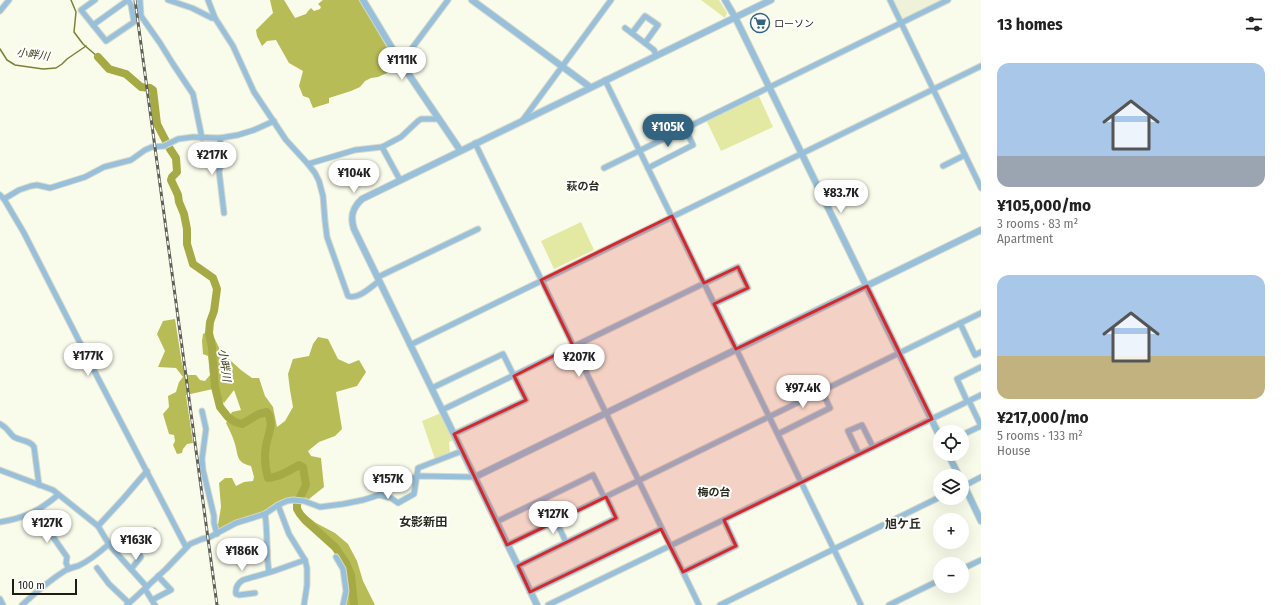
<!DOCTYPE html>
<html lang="en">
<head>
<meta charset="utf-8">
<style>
	body { margin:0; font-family:"Fira Sans Condensed","Noto Sans JP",sans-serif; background:#f2f2f2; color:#222; height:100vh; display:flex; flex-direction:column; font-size:15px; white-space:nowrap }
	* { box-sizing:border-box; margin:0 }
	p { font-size:13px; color:#767676 }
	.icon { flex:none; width:22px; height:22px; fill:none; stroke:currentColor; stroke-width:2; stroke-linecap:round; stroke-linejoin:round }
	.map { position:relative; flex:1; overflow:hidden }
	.panel { display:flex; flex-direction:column; background:#fff; width:300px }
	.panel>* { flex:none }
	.buttons { position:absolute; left:933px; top:425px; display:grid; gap:8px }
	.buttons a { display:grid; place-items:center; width:36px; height:36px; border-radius:50%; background:#fff; box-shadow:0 4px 16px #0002; font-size:20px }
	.scale { position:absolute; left:12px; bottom:10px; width:65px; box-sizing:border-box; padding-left:4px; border:2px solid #1d1d17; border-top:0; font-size:11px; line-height:14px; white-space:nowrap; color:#1d1d17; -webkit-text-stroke:3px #fff; paint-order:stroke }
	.price { position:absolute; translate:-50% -34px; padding:0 9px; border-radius:14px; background:#fff; color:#222; font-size:13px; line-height:26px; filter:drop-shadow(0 1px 2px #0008) }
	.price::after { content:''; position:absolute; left:50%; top:24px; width:12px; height:9px; margin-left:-6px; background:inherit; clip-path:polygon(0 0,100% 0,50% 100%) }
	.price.selected { background:#326482; color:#fff }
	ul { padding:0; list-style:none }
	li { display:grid; align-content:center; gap:8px; height:212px; padding:0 16px }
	li span { display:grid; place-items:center; height:124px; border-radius:12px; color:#555 }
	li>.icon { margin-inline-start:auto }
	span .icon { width:72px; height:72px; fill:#fffc; stroke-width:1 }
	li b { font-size:17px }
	h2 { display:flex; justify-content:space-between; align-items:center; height:48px; padding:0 16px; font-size:17px }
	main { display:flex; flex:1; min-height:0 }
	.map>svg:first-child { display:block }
</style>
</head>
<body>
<main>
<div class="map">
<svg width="981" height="605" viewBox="0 0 981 605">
	<rect width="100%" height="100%" fill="#fafceb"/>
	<polygon fill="#eff1d9" points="893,0 944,0 903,20"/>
	<g fill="#e3e9a2">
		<polygon points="701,0 719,0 727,13 725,18"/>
		<polygon points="758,94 773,127 721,151 706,120"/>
		<polygon points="581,222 594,250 554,269 541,241"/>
		<polygon points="441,413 453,440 449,442 450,453 435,459 422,421"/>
	</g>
	<g fill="#b7bc56">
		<polygon points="270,0 284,0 295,18 306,14 308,11 311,8 314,11 320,9 321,7 318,4 323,0 360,0 398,67 394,70 378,77 371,78 365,81 360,87 351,91 329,98 329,103 313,108 309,98 303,96 299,86 303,71 289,63 276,40 267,41 262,46 257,36 256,30 273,13"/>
		<path d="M175,319l7,45 6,11h8l4,5 5,1 5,-6 -2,-19 -5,-2 -1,-13 1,-7 4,-2 5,1 9,19 20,18 11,8h7l6,18 8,11 4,20 8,-6 8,-14 -3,-17 -2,-16 5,-15 16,-3 4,-12 5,-7 10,2 10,20 11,5 10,-4 7,12 -9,14 -21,6 6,37 -7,7 -16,6 -11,9 3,5 10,2 3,29 -15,12 -19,-2 -13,6 -14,11 -45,16v-5l3,-18 -2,-24 6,-5h7l4,8 8,-4 9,-1 1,-4 -3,-11c-16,-4 -12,-11 -17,-25 -2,-6 -5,-12 -8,-18l6,-11 9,-2 -7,-20 -10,13 -11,-14 -27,6 7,48 -6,1 -4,5 -1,4 -5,1 -4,-9 2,-4 -1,-6 -5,-1 -6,-20 6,-7 -1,-11 8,-4 3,-10 4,-5 -7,-9 -18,-1 7,-16 -8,-17 6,-13z"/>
		<polygon points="302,512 316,523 335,533 348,544 357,561 363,581 375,605 346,605 349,591 345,566 325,536 311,524"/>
	</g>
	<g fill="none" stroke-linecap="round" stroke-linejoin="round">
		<g stroke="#7d8036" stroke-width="1.5">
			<polyline points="71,0 76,12 74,32 83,44 98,57"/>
			<polyline points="0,49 7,60 15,65 43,69 56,68 62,64 67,59 86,46"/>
		</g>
		<path stroke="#a6aa44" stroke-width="8" d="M98,57l11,12 17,5 15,13 9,1 3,2 4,34 13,25 6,9 1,14 -5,5 -1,3 7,15 1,7 5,12 3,15v15l6,20 20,14 4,11 -3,22 -4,11 -1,11 3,14 3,40 5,20 8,10 7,5 7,2 17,-10 8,-2c8,10 1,22 -1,34 -2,10 -1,21 2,32 11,-1 21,-7 31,-13l4,2 3,18 -9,19v5l3,5 5,6 30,27 11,16 5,12 3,30"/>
		<defs>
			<g id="minor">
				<polyline points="95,0 81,10 106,41 134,22 131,5 128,0"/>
				<polyline points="140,0 141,16 160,43 173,64 193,94 202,138"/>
				<polyline points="168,0 192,8 212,18 215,18"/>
				<path d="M208,0l7,18 18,28 21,46 32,48 22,24 7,9 4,8 4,15 2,25 2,16 21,59c10,4 23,-9 31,-15"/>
				<polyline points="890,0 981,188"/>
				<polyline points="0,11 9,0"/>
				<polyline points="93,25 128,0"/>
				<polyline points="625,28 654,50 656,55"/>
				<polyline points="632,33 645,16 658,25 645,43"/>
				<polyline points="401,63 448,0"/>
				<polyline points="605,80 861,605"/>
				<polyline points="522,121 611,0"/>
				<polyline points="220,138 222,163 219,171 224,213"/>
				<polyline points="475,143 699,605"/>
				<polyline points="382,147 400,180"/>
				<polyline points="308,164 355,150 382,147 401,137 418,121 421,119 439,119"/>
				<polyline points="943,166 965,155"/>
				<polyline points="604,168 948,0"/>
				<polyline points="648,168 693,145 685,128"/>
				<polyline points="0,195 4,199 19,190 31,186 37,185 50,188 85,177 104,167 131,160 145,150 152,147 164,146 178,139 193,137 220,138 238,135 254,130 274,121"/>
				<polyline points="4,199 24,233 99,380 186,547"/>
				<polyline points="378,277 478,229"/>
				<polyline points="960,323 975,355 981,352"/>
				<polyline points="410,345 981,66"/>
				<polyline points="432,388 503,354 526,400 454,434"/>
				<polyline points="967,401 957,379 981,367"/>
				<polyline points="442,410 738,267 748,288 714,304"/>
				<polyline points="202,411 206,429 202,459 203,470 214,516 214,523 217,534"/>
				<path d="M0,424c8,4 9,9 14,13 7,4 16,3 20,10l5,38"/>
				<polyline points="778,434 830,408 822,391"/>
				<polyline points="962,435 981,426 969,401"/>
				<polyline points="859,454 848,431 862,425 873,447"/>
				<polyline points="0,470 53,490 98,526 123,499 147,471"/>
				<polyline points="962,487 981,477"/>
				<polyline points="379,495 391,498 398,503 414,494 418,468 462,451"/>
				<polyline points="278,505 289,534 305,560 307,568 307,585 304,605"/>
				<polyline points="35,511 67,557 66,563 69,569"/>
				<path d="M265,514c3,20 1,39 4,58"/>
				<polyline points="556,521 566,542"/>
				<path d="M0,522c25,-4 39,-11 58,-27"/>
				<polyline points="496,522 593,475 604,497"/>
				<polyline points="98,526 110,546"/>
				<polyline points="122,536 111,547 147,587"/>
				<polyline points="507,545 981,313"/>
				<polyline points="336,557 343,569 346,591 343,605"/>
				<polyline points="518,566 616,518 606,497"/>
				<polyline points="97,568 109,584 129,603"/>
				<polyline points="131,569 141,557 135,549 154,531"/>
				<polyline points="962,569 981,560"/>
				<polyline points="683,572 736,546 724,520"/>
				<polyline points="145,589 155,605"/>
				<polyline points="530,592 661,529"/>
				<path d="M255,593l-16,2 -3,-1c-1,-7 2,-11 7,-14l31,-9 31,-11"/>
				<polyline points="0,599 3,605"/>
				<polyline points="152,600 171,590 158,576"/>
				<path d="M22,605c14,-13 28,-25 44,-35 4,-2 8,-3 12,-4 11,-5 22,-14 31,-22"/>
				<polyline points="127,605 166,569 190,544 202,539 210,537 236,523 265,514 278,505 287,501 293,500 304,501 320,507 343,504 363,500 379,495 397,484 418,476 475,477"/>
				<polyline points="548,605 981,395"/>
				<polyline points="720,605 940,497"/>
				<polyline points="889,605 940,580"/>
			</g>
			<g id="tertiary">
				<polyline points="363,0 401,63 460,150"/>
				<polyline points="472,0 590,87"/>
				<polyline points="725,0 735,17 940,437"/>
				<polyline points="948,454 959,476"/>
				<polyline points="475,477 981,230"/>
				<polyline points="962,481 981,521"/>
				<path d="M537,605l-183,-376c-4,-12 -2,-21 8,-30l409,-199"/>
			</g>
		</defs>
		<use href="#minor" stroke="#d7d8c9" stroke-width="7"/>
		<use href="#tertiary" stroke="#d7d8c9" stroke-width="8"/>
		<use href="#minor" stroke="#98c0da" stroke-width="5"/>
		<use href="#tertiary" stroke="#98c0da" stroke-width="6"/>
		<defs>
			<polyline id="rail" points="135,0 217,605"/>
		</defs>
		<use href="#rail" stroke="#5f6056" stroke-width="3"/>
		<use href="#rail" stroke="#fff" stroke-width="1.5" stroke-dasharray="4.5" stroke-linecap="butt"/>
	</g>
	<path fill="#d62828" fill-opacity="0.2" stroke="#d62828" stroke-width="3" stroke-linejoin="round" d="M672,216l32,67 34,-16 10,21 -34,16 22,45 131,-63 65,133 -208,101 12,26 -53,26 -22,-43 -131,63 -12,-26 98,-48 -10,-21 -99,48 -53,-111 72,-34 -12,-24 59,-30 -32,-66z"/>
	<defs>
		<symbol id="supermarket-ring" viewBox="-11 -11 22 22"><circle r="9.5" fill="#fff" stroke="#326482" stroke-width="1.5"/><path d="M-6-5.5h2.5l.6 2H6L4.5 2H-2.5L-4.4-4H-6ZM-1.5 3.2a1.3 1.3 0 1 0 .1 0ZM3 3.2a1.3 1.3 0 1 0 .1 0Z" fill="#326482"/></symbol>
	</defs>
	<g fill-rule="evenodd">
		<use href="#supermarket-ring" x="749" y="12" width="22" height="22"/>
	</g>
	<g text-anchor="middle" stroke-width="4" stroke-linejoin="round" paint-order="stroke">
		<g font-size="10" fill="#1d1d17" stroke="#fff" text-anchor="start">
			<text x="774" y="27">ローソン</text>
		</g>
		<g font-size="11" font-style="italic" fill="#3b3d12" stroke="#fff">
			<text transform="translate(33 54) rotate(8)" y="4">小畔川</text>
			<text transform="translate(225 365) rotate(82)" y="4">小畔川</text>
		</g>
		<g font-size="11" font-weight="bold" fill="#2b2c1f" stroke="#fff">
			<text x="583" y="190">萩の台</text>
			<text x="714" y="496">梅の台</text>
		</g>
		<g font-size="12" font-weight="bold" fill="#2b2c1f" stroke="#fff">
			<text x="423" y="526">女影新田</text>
			<text x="903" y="528">旭ケ丘</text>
		</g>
	</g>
</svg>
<div class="buttons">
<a><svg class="icon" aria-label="locate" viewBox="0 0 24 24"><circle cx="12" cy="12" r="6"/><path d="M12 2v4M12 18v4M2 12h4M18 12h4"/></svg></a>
<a><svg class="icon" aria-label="layers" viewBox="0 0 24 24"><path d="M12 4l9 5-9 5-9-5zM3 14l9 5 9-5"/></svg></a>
<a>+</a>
<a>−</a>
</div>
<div class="scale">100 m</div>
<b class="price" style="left:402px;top:81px">¥111K</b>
<b class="price selected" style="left:668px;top:148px">¥105K</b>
<b class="price" style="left:212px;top:176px">¥217K</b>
<b class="price" style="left:354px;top:194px">¥104K</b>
<b class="price" style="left:841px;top:214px">¥83.7K</b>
<b class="price" style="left:88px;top:377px">¥177K</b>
<b class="price" style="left:579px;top:378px">¥207K</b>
<b class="price" style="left:803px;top:409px">¥97.4K</b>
<b class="price" style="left:388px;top:500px">¥157K</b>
<b class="price" style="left:553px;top:535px">¥127K</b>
<b class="price" style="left:47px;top:544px">¥127K</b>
<b class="price" style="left:136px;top:561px">¥163K</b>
<b class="price" style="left:242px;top:572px">¥186K</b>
</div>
<section class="panel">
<h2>13 homes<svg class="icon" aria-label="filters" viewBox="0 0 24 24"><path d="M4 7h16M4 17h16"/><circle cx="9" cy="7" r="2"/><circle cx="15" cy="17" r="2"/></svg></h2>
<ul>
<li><span style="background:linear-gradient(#a9c7e8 75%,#9aa5b1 0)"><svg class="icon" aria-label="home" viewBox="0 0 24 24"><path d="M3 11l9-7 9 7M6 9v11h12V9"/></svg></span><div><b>¥105,000/mo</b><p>3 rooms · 83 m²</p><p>Apartment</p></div></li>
<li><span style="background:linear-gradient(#a9c7e8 65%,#c2b280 0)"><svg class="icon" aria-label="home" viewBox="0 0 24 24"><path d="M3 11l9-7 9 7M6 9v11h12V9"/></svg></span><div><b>¥217,000/mo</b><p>5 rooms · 133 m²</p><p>House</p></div></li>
</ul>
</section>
</main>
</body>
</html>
